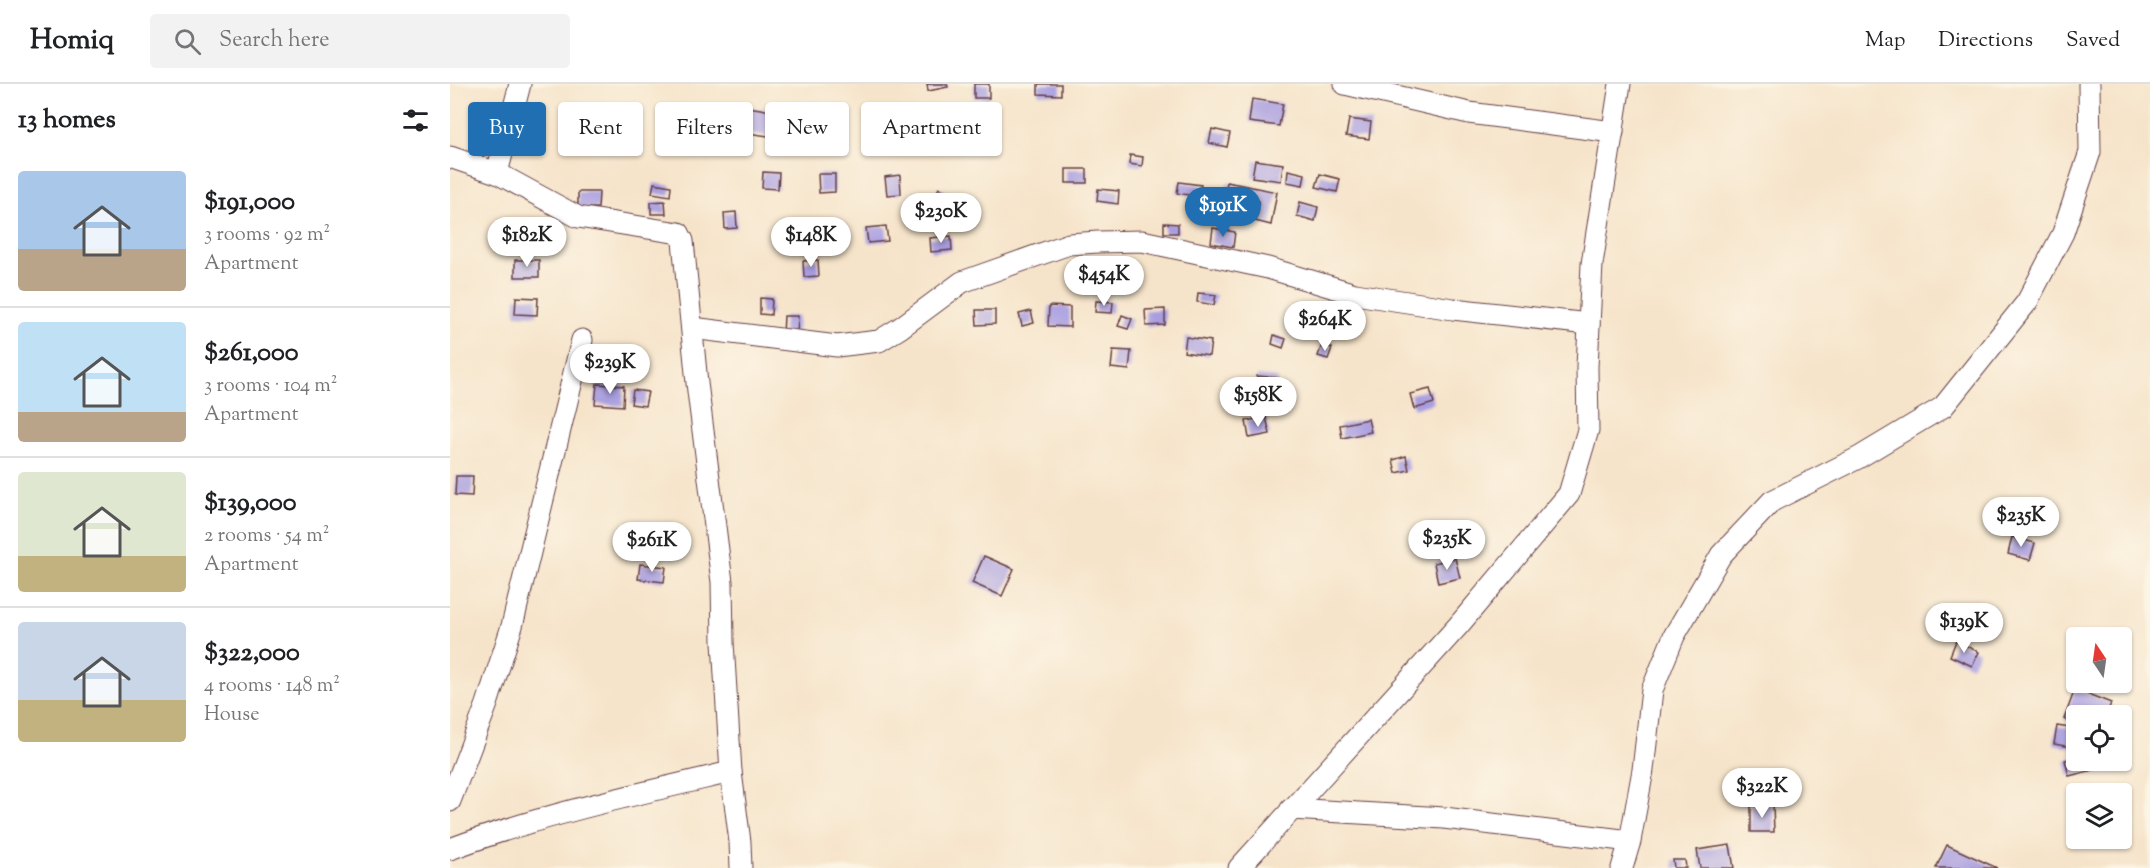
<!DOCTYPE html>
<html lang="en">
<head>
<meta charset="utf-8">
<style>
	body { margin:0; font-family:"Sorts Mill Goudy",serif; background:#f2f2f2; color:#202124; height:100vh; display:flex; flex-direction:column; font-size:22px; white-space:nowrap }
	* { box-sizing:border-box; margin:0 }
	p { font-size:20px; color:#757577 }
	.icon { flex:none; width:33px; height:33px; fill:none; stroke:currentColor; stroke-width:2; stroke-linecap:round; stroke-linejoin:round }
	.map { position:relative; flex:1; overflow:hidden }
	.panel { display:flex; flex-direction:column; background:#fff; width:450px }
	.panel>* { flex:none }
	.hud { position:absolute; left:18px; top:18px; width:570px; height:54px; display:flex; gap:12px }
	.needle { width:39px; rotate:347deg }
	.buttons { position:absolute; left:1616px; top:543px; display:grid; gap:12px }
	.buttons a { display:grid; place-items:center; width:66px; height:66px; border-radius:6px; background:#fff; box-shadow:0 2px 4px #0004; font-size:30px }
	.price { position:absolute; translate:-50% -51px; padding:0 14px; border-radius:21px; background:#fff; color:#222; font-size:20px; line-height:39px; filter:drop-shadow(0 2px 3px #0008) }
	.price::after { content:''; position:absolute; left:50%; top:36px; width:18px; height:14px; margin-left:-9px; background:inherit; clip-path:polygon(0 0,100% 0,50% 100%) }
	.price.active { background:#1f6fb2; color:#fff }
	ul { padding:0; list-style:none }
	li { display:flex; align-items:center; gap:18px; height:150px; padding:0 18px }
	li+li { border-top:2px solid #e0e0e0 }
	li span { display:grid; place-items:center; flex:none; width:168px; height:120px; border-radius:6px; color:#555 }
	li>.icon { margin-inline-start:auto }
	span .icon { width:72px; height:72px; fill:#fffc; stroke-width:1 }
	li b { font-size:26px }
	h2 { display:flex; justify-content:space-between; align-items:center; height:72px; padding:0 18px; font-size:26px }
	.pill { padding:0 21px; border-radius:6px; background:#fff; box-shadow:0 2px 4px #0004; font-size:21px; line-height:54px }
	.pill.active { background:#1f6fb2; color:#fff }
	header { display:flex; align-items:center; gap:36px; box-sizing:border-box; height:84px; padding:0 30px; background:#fff; border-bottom:2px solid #e0e0e0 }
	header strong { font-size:28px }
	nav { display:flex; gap:33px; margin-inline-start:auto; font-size:21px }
	.search { width:420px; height:54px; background:#f2f2f2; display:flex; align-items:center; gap:15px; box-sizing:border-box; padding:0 21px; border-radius:6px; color:#757577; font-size:22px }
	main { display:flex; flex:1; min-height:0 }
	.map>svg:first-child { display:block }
</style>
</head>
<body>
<header>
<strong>Homiq</strong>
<div class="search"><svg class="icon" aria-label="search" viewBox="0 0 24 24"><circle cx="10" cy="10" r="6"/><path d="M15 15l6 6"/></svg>Search here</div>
<nav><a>Map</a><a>Directions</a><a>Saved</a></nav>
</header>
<main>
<section class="panel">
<h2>13 homes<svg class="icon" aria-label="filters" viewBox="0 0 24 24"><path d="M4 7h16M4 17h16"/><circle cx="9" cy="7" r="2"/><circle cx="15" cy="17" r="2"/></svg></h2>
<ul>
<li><span style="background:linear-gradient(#a9c7e8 65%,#b9a48a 0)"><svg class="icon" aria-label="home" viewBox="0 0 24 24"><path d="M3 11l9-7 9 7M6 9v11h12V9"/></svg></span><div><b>$191,000</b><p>3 rooms · 92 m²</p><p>Apartment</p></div></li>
<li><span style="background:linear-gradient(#bfe0f5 75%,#b9a48a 0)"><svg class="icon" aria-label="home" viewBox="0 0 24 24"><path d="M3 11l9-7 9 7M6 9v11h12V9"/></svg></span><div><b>$261,000</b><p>3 rooms · 104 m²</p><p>Apartment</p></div></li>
<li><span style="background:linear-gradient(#dfe7d0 70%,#c2b280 0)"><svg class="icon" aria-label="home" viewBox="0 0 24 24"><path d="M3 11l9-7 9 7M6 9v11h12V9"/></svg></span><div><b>$139,000</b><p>2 rooms · 54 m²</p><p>Apartment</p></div></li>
<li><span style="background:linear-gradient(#c9d6e8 65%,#c2b280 0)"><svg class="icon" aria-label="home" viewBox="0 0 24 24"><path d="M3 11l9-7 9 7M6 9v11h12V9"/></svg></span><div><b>$322,000</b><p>4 rooms · 148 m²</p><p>House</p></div></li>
</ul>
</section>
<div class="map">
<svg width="1700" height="784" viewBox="0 0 1700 784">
	<rect width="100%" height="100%" fill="#fcf5e5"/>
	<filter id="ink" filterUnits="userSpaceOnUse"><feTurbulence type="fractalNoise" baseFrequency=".0167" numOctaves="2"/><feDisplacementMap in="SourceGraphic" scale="12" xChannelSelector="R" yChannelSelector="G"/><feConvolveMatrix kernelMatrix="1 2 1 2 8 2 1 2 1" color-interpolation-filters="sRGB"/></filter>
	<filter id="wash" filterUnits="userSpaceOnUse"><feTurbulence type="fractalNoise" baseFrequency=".008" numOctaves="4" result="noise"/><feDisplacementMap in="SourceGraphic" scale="24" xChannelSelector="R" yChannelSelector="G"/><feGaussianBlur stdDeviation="1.35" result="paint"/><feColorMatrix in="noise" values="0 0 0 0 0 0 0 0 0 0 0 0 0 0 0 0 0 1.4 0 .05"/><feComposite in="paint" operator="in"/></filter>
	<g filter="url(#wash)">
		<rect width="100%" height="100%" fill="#f6e4ca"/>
		<g id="blocks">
			<g fill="#a89de0">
				<polygon points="477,0 497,0 498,3 478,7"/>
				<rect x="524" y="0" width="15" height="14"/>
				<polygon points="588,0 611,0 611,11 588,10"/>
				<polygon points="802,15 833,20 829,42 799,38"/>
				<polygon points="280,20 322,27 318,52 276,46"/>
				<polygon points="899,35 921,38 919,55 896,52"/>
				<polygon points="762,45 780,49 777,63 759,59"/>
				<polygon points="680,71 693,73 692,82 679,80"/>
				<polygon points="805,76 833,80 831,97 802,93"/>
				<rect x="616" y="85" width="21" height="14"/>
				<polygon points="838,86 855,90 853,101 837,98"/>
				<polygon points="313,88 329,89 328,105 312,104"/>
				<polygon points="368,90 385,90 385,108 369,109"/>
				<polygon points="870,90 890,95 887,108 866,103"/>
				<polygon points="450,91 451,110 437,111 435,93"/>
				<polygon points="729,98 751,101 749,113 727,109"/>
				<polygon points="777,98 827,108 821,141 805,137 809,117 775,110"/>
				<polygon points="204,99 221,102 220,112 202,109"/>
				<polygon points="489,104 510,114 504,126 483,115"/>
				<polygon points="648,105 669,107 668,120 647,117"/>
				<polygon points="128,108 149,108 148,124 128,124"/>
				<polygon points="215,117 216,130 201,130 201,118"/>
				<polygon points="850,118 868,123 865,137 847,132"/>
				<polygon points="286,128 287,144 275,145 274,129"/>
				<polygon points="714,139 728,140 728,149 714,149"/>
				<polygon points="436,142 438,157 418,159 416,144"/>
				<polygon points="763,144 785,148 783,163 761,159"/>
				<polygon points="501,152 502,166 481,168 480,154"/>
				<rect x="65" y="176" width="24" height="17"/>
				<polygon points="368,176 369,192 354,193 353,177"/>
				<polygon points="748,209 766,211 764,221 747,218"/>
				<polygon points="66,213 88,214 87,231 65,230"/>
				<polygon points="310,214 322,215 321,231 310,230"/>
				<polygon points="646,217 663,218 662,229 645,228"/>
				<polygon points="599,222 620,223 620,243 598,242"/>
				<polygon points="715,225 715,241 696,242 695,226"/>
				<polygon points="526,226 545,226 545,240 527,241"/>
				<polygon points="581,227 584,239 572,242 569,230"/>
				<polygon points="672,231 682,235 678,245 668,242"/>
				<polygon points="334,232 348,232 347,250 333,250"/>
				<polygon points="824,251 836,255 833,264 822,260"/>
				<polygon points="736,253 761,257 759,272 734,268"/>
				<polygon points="872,261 882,264 878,275 868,272"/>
				<polygon points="663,266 681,267 679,286 661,284"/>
				<polygon points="807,292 828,294 827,309 806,307"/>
				<polygon points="147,300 174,302 173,322 145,320"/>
				<polygon points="980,305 984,319 964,325 960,310"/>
				<polygon points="183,306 198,308 195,322 181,320"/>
				<polygon points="816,333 820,350 799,354 796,337"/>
				<polygon points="918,335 921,348 892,354 890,341"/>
				<polygon points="956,372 959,386 946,389 943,376"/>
				<polygon points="6,392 23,392 22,412 5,411"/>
				<polygon points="1562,453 1585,459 1580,476 1558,470"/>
				<polygon points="534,472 564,485 552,512 522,499"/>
				<polygon points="1005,474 1010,494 988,499 984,479"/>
				<polygon points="190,480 216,483 214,498 188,495"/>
				<polygon points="1506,557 1529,568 1522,582 1500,572"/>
				<polygon points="1625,605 1661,619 1656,632 1626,632 1626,640 1614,635"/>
				<polygon points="1607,642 1626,645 1626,664 1604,660"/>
				<polygon points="1626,673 1626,676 1641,676 1643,686 1619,692 1615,676"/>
				<polygon points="1323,721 1324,748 1301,748 1301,722"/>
				<polygon points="1280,761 1284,784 1250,784 1247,766"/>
				<polygon points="1497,761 1547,784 1486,784"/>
				<polygon points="1223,776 1235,776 1236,784 1224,784"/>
			</g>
		</g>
	</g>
	<g filter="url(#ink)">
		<use href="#blocks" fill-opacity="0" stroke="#643d43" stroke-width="1.5"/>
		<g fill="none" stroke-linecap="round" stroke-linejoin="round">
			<defs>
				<g id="minor">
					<polyline points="895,0 1019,29 1163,48"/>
					<polyline points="0,73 47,89 128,133 229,149 233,157 247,299 272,498 273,558 281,688 290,758 291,784"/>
					<polyline points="47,89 70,0"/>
					<polyline points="242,244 387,262 429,257 450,244 512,198 619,160 648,158 692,157 818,184 905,210 1003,225 1139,240"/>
					<polyline points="0,717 37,620 62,542 132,256"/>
					<polyline points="841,725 994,734 1180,757"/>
					<path d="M0,765c91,-34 187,-55 281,-77"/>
					<polyline points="789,784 1008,542 1119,410 1138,346 1137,283 1142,180 1170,0"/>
					<polyline points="1172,784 1180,757 1193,686 1202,606 1224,552 1271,471 1322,417 1408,374 1493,323 1577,218 1613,149 1640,68 1639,0"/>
				</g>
			</defs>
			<use href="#minor" stroke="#643d43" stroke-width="23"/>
			<use href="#minor" stroke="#fff" stroke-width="21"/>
		</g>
	</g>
</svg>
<div class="buttons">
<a><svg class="needle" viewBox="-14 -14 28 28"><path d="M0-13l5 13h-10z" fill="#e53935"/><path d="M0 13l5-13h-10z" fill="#757577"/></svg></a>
<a><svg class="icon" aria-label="locate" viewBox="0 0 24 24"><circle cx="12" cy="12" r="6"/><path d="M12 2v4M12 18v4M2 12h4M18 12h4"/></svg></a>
<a><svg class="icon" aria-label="layers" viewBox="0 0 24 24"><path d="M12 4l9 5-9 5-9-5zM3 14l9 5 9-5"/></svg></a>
</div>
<b class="price active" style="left:773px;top:154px">$191K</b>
<b class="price" style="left:491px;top:160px">$230K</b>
<b class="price" style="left:77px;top:184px">$182K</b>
<b class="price" style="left:361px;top:184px">$148K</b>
<b class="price" style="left:654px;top:223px">$454K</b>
<b class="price" style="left:875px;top:268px">$264K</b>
<b class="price" style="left:160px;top:311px">$239K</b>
<b class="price" style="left:808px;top:344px">$158K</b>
<b class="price" style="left:1571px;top:464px">$235K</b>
<b class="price" style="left:997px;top:487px">$235K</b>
<b class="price" style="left:202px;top:489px">$261K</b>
<b class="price" style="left:1514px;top:570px">$139K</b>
<b class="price" style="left:1312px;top:735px">$322K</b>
<div class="hud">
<a class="pill active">Buy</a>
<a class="pill">Rent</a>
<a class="pill">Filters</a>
<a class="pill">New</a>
<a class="pill">Apartment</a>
</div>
</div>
</main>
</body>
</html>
